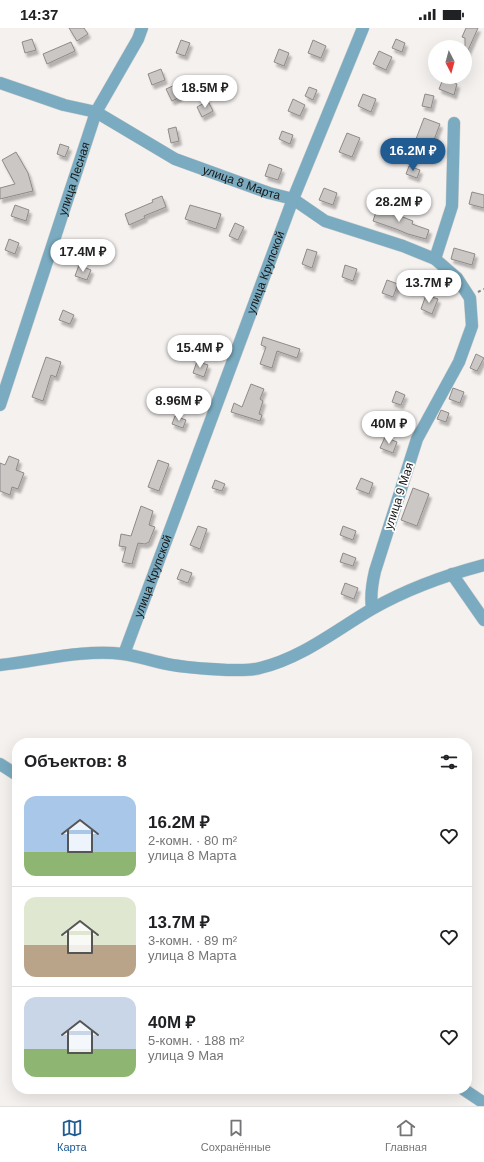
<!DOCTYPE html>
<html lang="ru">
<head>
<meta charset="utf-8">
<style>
	body { margin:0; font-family:Helvetica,sans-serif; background:#f6f6f6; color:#202124; height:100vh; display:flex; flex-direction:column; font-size:15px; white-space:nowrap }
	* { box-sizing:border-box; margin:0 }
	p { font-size:13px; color:#757577 }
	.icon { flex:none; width:22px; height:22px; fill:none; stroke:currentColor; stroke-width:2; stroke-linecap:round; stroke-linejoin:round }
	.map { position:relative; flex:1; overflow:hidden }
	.details { position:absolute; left:12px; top:710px; width:460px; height:356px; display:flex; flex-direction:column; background:#fff; border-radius:16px; box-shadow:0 4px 16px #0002 }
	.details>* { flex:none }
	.needle { width:26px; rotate:174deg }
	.buttons { position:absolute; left:428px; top:12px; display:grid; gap:8px }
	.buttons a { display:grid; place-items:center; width:44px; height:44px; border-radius:50%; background:#fff; box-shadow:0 4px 16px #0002; font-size:20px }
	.price { position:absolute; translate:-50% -34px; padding:0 9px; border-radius:14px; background:#fff; color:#222; font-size:13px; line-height:26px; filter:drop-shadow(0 1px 2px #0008) }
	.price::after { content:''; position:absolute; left:50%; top:24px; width:12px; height:9px; margin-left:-6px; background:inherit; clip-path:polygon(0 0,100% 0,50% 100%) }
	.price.active { background:#205b92; color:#fff }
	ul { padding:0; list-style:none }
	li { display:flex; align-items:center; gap:12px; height:100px; padding:0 12px }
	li+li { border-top:1px solid #e0e0e0 }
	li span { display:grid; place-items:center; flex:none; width:112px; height:80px; border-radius:12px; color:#555 }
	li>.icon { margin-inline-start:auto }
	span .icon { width:48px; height:48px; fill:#fffc; stroke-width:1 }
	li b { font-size:17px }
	h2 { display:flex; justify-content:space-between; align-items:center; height:48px; padding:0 12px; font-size:17px }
	.status { display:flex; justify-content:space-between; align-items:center; height:28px; padding:0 20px; background:#fff; direction:ltr }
	.status svg { height:11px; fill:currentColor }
	.dock { display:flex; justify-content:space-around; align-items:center; height:56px; border-top:1px solid #e0e0e0; background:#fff; font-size:11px; color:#757577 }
	.dock a { display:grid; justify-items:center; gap:2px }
	.dock .active { color:#205b92 }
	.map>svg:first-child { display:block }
</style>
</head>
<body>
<div class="status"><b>14:37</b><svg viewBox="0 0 49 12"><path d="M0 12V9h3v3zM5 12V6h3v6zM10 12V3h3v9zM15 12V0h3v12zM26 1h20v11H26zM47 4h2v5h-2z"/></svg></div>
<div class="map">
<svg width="484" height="1078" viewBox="0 0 484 1078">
	<defs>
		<filter id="shadow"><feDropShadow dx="2.5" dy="4" stdDeviation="1" flood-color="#0004"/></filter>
	</defs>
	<rect width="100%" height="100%" fill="#f5f1ef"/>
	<g fill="#cbc7c5" stroke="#8e8a89" filter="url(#shadow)">
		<polygon points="69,0 84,0 88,6 77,13"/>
		<polygon points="466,0 478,0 465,29 465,10 462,9"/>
		<polygon points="32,11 36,22 25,25 22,14"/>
		<polygon points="396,11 405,15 402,24 392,20"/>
		<polygon points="181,12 190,15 185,28 176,25"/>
		<polygon points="313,12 326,18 321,30 308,25"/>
		<polygon points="71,14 75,23 47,36 43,26"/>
		<polygon points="279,21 289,25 284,38 274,34"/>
		<polygon points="379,23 392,29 386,42 373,36"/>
		<polygon points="161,41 165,52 152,57 148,46"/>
		<polygon points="443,51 457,56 454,67 439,61"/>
		<polygon points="175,57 180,69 172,73 166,61"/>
		<polygon points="309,59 317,62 313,72 305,68"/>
		<polygon points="363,66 376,71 371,84 358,78"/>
		<polygon points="425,66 434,68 431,80 422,78"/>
		<polygon points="293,71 305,77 300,88 288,83"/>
		<polygon points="208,73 213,83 202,89 197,79"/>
		<polygon points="424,90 440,96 429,125 413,119"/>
		<polygon points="176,99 179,113 171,115 168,101"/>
		<polygon points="282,103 293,107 290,116 279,111"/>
		<polygon points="347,105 360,110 352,129 339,124"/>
		<polygon points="60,116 69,119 65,129 57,126"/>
		<polygon points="16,124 28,145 33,163 0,171 0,160 15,156 2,132"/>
		<polygon points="269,136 282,141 278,152 265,148"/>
		<polygon points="409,138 420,142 417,150 406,146"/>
		<polygon points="324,160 337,165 333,177 319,172"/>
		<polygon points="472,164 484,167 484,180 469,176"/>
		<polygon points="162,168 166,179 144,188 145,190 129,197 125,186 153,174 152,172"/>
		<polygon points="15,177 29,182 26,193 11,188"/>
		<polygon points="190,177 221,186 216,201 185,191"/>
		<polygon points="378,178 390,182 390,184 413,193 412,196 429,202 426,211 408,206 396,201 373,193"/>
		<polygon points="235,195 244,199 238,212 229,208"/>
		<polygon points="9,211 19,215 15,226 5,222"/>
		<polygon points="454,220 475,226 472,237 451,231"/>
		<polygon points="307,221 317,224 312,240 302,236"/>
		<polygon points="79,237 91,242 87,252 75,248"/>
		<polygon points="345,237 357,241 353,253 342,249"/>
		<polygon points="387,252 398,256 393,269 382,265"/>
		<polygon points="426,267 438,271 432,286 421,281"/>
		<polygon points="63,282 74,287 70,296 59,292"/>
		<polygon points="263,309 300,321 297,330 277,323 272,340 260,336 266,319 261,317"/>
		<polygon points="476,326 484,330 477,343 470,340"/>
		<polygon points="46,329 61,334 56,349 51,347 43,373 32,369"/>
		<polygon points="197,333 208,337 204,349 193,345"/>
		<polygon points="251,356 264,361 260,371 263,373 259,386 262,387 260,393 231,384 234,375 242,379"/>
		<polygon points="453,360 464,364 460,375 449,371"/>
		<polygon points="396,363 405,367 401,377 392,374"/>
		<polygon points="441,382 449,385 446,394 437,391"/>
		<polygon points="175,388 186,392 183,400 172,396"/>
		<polygon points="385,409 397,414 393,425 380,420"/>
		<polygon points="9,428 19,432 16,442 24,445 18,461 12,459 10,467 0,463 0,435 5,437"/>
		<polygon points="158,432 169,436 159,463 148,459"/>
		<polygon points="361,450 373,455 369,466 356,461"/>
		<polygon points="215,452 225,456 222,463 212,460"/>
		<polygon points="413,460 429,466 417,498 401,492"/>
		<polygon points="141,478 153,483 149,497 155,499 149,514 145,516 138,515 132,536 122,534 126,519 119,518 121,506 131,508"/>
		<polygon points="198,498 207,501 200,521 190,517"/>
		<polygon points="343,498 356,503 353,512 340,507"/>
		<polygon points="343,525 356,530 353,538 340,534"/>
		<polygon points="181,541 192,545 188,555 177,551"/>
		<polygon points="345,555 358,560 354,571 341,566"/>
	</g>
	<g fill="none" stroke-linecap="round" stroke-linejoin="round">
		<defs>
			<g id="minor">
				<path id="s1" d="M0,55l64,22 32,7 79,47 94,34 24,6 32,22 78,25 32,13 22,19 13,20 2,28 -13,36 -42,77 -42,132c-3,13 -5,24 -3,37"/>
				<polyline points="435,231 452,178 454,95"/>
				<path id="s2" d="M0,377l96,-293 42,-73 4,-11"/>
				<polyline points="452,546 484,592"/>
				<path id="s3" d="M124,626l169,-455 70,-171"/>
				<path d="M0,637c40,-4 82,-16 123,-11 15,2 29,7 44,10 20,4 40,5 60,6 11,0 23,1 33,-2 42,-10 76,-38 112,-59 35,-20 74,-34 112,-44"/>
				<polyline points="0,736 17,747"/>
				<polyline points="463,1061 484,1075"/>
			</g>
		</defs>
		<use href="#minor" stroke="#d1cecc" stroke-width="13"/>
		<polyline stroke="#888584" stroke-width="2" stroke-dasharray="3 3" stroke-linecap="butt" points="478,264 484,261"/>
		<use href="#minor" stroke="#7aabc0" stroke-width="12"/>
	</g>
	<g text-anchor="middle" stroke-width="3.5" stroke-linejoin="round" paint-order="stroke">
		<g font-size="12" fill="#171615" stroke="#fff">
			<text dy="4" stroke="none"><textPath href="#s2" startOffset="238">улица Лесная</textPath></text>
			<text dy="4" stroke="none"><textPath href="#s1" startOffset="263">улица 8 Марта</textPath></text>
			<text dy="4" stroke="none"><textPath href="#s3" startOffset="407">улица Крупской</textPath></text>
			<text transform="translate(399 468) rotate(-72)" y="4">улица 9 Мая</text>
			<text dy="4" stroke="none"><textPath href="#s3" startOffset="83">улица Крупской</textPath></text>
		</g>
	</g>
</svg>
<div class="buttons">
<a><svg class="needle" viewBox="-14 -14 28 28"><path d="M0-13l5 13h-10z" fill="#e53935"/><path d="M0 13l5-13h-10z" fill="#757577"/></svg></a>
</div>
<b class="price" style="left:205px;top:81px">18.5M ₽</b>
<b class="price active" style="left:413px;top:144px">16.2M ₽</b>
<b class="price" style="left:399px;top:195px">28.2M ₽</b>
<b class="price" style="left:83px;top:245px">17.4M ₽</b>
<b class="price" style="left:429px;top:276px">13.7M ₽</b>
<b class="price" style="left:200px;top:341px">15.4M ₽</b>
<b class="price" style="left:179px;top:394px">8.96M ₽</b>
<b class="price" style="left:389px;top:417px">40M ₽</b>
<section class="details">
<h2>Объектов: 8<svg class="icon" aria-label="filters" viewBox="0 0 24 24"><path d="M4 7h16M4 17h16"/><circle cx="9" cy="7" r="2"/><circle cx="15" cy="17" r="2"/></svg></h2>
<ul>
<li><span style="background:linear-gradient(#a9c7e8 70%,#8fb573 0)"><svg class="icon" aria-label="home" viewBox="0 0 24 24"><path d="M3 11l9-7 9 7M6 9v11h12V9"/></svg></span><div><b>16.2M ₽</b><p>2-комн. · 80 m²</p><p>улица 8 Марта</p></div><svg class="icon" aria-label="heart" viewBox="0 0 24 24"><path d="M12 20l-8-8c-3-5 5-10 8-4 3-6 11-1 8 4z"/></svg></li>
<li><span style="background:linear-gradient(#dfe7d0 60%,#b9a48a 0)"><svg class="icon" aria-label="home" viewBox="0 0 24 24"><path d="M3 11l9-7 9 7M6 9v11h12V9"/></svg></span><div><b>13.7M ₽</b><p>3-комн. · 89 m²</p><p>улица 8 Марта</p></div><svg class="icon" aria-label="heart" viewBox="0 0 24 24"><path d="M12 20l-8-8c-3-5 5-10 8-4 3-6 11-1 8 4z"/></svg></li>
<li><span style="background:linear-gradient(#c9d6e8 65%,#8fb573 0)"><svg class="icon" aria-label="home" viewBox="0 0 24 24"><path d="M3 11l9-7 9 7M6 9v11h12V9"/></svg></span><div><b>40M ₽</b><p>5-комн. · 188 m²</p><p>улица 9 Мая</p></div><svg class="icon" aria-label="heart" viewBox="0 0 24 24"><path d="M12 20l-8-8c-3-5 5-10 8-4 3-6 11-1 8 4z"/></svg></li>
</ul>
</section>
</div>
<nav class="dock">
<a class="active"><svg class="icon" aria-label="map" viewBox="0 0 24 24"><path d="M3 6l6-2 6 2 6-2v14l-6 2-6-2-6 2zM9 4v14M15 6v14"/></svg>Карта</a>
<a><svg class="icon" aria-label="saved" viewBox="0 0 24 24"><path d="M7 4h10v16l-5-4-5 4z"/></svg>Сохранённые</a>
<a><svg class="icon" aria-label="home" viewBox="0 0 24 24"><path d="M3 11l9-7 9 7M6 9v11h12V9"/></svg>Главная</a>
</nav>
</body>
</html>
